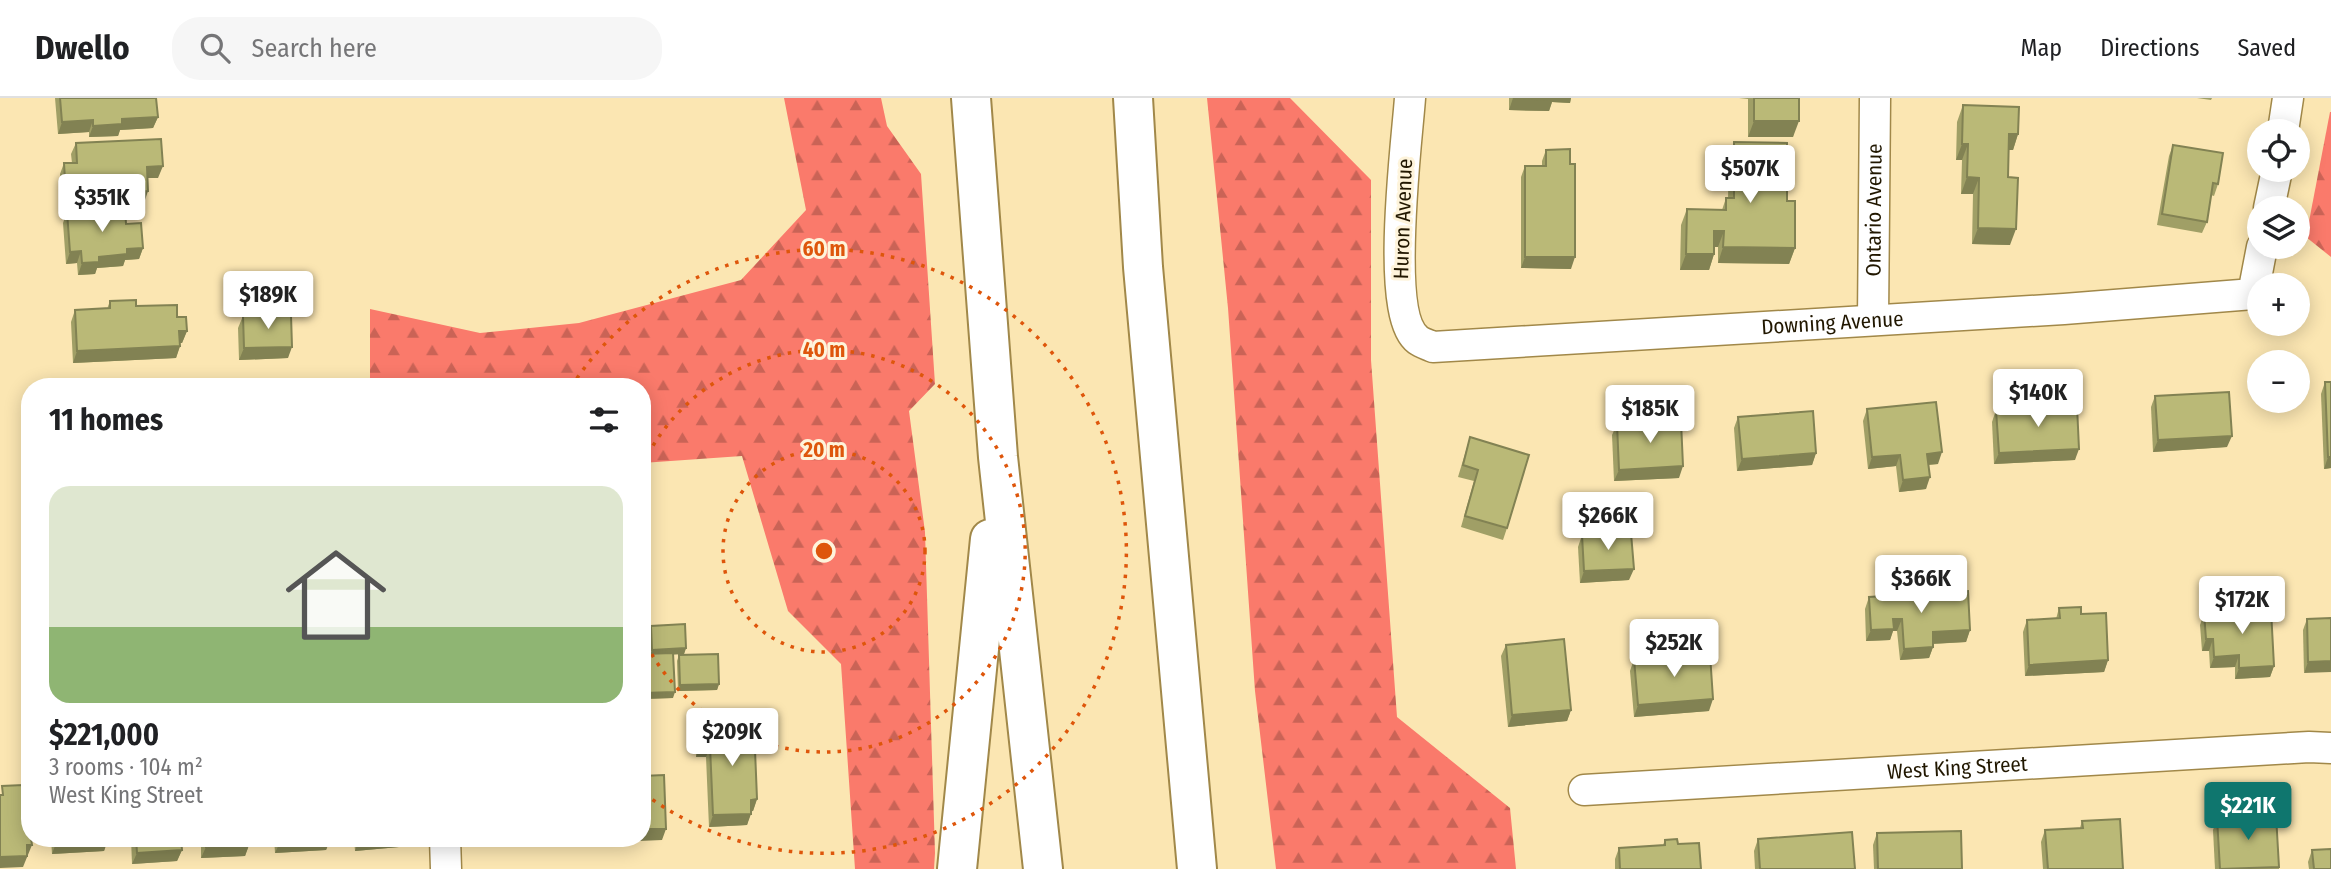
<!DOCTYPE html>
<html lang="en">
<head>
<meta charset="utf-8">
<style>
	body { margin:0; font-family:"Fira Sans Condensed",sans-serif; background:#f6f6f6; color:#202124; height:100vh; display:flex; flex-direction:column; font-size:26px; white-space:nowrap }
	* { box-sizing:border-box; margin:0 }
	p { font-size:23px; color:#757577 }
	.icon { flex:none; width:38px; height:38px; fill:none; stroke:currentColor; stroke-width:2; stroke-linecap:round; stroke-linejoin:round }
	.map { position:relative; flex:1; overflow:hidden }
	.drawer { position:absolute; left:21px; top:280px; width:630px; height:469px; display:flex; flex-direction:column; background:#fff; border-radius:28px; box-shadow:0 4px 18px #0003 }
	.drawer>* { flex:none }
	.buttons { position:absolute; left:2247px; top:21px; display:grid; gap:14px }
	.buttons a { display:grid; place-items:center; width:63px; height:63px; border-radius:50%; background:#fff; box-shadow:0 4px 18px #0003; font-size:35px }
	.price { position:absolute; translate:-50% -60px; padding:0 16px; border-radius:7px; background:#fff; color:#222; font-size:23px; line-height:46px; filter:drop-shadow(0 2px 4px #0008) }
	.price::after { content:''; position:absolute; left:50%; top:42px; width:21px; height:16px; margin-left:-10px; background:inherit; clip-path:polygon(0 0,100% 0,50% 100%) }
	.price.selected { background:#0f766e; color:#fff }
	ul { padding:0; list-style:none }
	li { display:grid; align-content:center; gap:14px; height:371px; padding:0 28px }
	li span { display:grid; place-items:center; height:217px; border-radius:21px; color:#555 }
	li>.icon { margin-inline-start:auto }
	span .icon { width:126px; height:126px; fill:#fffc; stroke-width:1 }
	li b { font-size:30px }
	h2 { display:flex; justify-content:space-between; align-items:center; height:84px; padding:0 28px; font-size:30px }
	header { display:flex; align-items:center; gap:42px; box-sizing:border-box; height:98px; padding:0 35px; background:#fff; border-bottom:2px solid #e0e0e0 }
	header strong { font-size:33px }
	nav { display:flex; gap:38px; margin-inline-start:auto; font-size:24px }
	.search { width:490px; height:63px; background:#f6f6f6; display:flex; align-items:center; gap:18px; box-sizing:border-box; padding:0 24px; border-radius:28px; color:#757577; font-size:26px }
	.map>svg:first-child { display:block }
</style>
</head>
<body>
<header>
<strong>Dwello</strong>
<div class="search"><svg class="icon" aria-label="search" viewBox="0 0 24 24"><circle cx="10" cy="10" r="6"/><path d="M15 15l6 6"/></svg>Search here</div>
<nav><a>Map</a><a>Directions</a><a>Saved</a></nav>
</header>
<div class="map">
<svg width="2331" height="771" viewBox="0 0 2331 771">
	<defs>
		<pattern id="forest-firs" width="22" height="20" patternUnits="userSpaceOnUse" patternTransform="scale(1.75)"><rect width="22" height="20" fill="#fa7a6b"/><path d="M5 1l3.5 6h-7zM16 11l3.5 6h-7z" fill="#ca6356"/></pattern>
	</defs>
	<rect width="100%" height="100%" fill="#fbe6b2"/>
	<g fill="url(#forest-firs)">
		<polygon points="784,0 881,0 887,28 921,76 935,286 909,313 925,434 935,755 934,771 855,771 841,566 788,513 742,358 642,365 642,289 370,289 370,211 480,235 579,225 741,182 806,112"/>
		<polygon points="1207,0 1290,0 1371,82 1371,262 1397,619 1510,710 1516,771 1276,771 1255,593 1228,210"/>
		<polygon points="2330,14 2331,14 2331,159 2306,139"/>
	</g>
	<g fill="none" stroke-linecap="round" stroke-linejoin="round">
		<defs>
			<g id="minor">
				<path id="s1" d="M1410,0c-3,43 -26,217 8,242 4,3 11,5 15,7l631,-38 189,-15 9,-47"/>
				<polyline points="2283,33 2288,0"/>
				<polyline points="2269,110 2277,72"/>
				<path id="s2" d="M1873,222l2,-222"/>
				<path id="s3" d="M1584,692l725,-43 22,1"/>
				<polyline points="445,740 446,771"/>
			</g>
			<g id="motorway">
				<polyline points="971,0 998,359 1043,771"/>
				<polyline points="1133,0 1143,169 1197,771"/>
				<polyline points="957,771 990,441"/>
			</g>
		</defs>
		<use href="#minor" stroke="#a18849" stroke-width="33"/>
		<use href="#motorway" stroke="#a18849" stroke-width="42"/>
		<use href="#minor" stroke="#fff" stroke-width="30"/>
		<use href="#motorway" stroke="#fff" stroke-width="38"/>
	</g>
	<g fill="#a09f66">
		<polygon points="55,0 156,0 158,19 153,30 120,32 118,38 89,39 89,34 58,36"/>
		<polygon points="1509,0 1571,0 1570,5 1552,4 1549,13 1509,12"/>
		<polygon points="1739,0 1799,0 1793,39 1748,39 1748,1"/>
		<polygon points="2197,0 2212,0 2211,2"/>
		<polygon points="1963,7 2018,36 2013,52 2009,52 2008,79 2010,147 1972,146 1973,96 1961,96 1962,62 1956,62 1957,24"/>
		<polygon points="1734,44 1787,103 1795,150 1789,166 1718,165 1718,149 1714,149 1714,156 1709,172 1680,172 1681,127 1687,111 1722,112 1726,100 1728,100 1729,61"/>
		<polygon points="76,45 158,80 147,80 144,105 62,109 60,76 64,65 72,65 71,56"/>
		<polygon points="2173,47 2218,86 2214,98 2211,97 2207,124 2202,135 2157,127 2169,58"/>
		<polygon points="1546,52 1571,171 1521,170 1521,79 1525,68 1542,68 1542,63"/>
		<polygon points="67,114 126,126 143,150 139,161 125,162 123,168 97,170 95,176 78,177 77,165 66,166 63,125"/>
		<polygon points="110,203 177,219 187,233 182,245 180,245 180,248 176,260 73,265 71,224 75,212 107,211"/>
		<polygon points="243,218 288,260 239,262 238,230"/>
		<polygon points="2325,284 2331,284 2331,370 2324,371 2321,296"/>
		<polygon points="2155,298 2227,349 2153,354 2151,309"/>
		<polygon points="1867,311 1938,366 1929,367 1926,391 1899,394 1896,368 1868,371 1863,323"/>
		<polygon points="1996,312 2075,362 1994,366 1992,324"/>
		<polygon points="1738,319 1816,355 1812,367 1737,373 1734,330"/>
		<polygon points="1617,326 1679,380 1614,383 1612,337"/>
		<polygon points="1470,339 1507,430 1503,442 1461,429 1474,383 1458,379"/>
		<polygon points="1582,437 1629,482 1580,485 1578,449"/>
		<polygon points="1869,499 1970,532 1966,544 1933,546 1933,549 1929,560 1900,562 1897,533 1893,533 1890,542 1866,543 1865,511"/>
		<polygon points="2059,510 2081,516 2108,562 2104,574 2025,578 2023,534 2027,522 2056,521"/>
		<polygon points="2204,515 2274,568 2270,579 2235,581 2235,569 2210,570 2209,553 2202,553 2200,527"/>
		<polygon points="2331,520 2304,575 2303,532 2307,521"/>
		<polygon points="651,528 686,550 684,556 673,556 673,600 642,601 642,556 650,556 648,534"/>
		<polygon points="1506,547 1571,612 1567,623 1508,629 1501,558"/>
		<polygon points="679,557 719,586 717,592 678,593 677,563"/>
		<polygon points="1634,561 1709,613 1634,619 1630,573"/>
		<polygon points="700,629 757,701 753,713 751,713 747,727 709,729 706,659 696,659 696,641"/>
		<polygon points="2217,720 2279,769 2279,771 2215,771 2213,732"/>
		<polygon points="2082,723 2123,771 2043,771 2041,744 2045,732 2080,730"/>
		<polygon points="1877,735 1962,771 1874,771 1873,747"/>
		<polygon points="51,740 108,740 104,753 52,756"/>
		<polygon points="131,740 181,740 182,752 177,763 132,766"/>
		<polygon points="201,740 249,740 249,747 245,758 201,760"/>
		<polygon points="274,740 331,740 326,752 275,755"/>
		<polygon points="354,740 403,740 399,749 355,753"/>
		<polygon points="1758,741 1855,771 1755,771 1754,753"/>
		<polygon points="1665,742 1678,746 1701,771 1615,771 1615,761 1619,750 1663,747"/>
		<polygon points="2312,752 2331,771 2309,771 2308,764"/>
	</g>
	<g fill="#828253">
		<polygon points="1513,0 1571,0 1570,5 1552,4 1549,13 1509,12"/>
		<polygon points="158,19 153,30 120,32 118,38 89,39 93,28 122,21"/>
		<polygon points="93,22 89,34 58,36 62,24"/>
		<polygon points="1754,23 1799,23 1793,39 1748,39"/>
		<polygon points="2009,36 2018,36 2013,52 2003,52"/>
		<polygon points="1962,46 1968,46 1962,62 1956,62"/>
		<polygon points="163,68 158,80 143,80 147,69"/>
		<polygon points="1967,79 1979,80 1973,96 1961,96"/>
		<polygon points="148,93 144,105 62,109 66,98"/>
		<polygon points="1978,130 2016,131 2010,147 1972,146"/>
		<polygon points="1714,133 1724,133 1718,149 1709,149"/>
		<polygon points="1723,149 1795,150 1789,166 1718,165"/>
		<polygon points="143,150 139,161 125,162 123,168 97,170 95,176 78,177 82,165 99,159 127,151"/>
		<polygon points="81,153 77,165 66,166 70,154"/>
		<polygon points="1686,156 1714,156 1709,172 1680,172"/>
		<polygon points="1525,159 1575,159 1571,171 1521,170"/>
		<polygon points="179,233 187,233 182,245 175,245"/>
		<polygon points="180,248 176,260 73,265 77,253"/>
		<polygon points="292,249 288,260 239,262 244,250"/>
		<polygon points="2232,338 2227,349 2153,354 2158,342"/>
		<polygon points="2079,351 2075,362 1994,366 1999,355"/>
		<polygon points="1942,354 1938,366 1923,367 1927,356"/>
		<polygon points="1816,355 1812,367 1737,373 1742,361"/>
		<polygon points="1900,357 1896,368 1868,371 1872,359"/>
		<polygon points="2328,359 2331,359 2331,370 2324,371"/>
		<polygon points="1683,368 1679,380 1614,383 1619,372"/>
		<polygon points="1930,379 1926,391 1899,394 1903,382"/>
		<polygon points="642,471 650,471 645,482 642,482"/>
		<polygon points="1634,471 1629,482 1580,485 1584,473"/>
		<polygon points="1893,521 1902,521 1897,533 1893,533 1890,542 1866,543 1871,532"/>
		<polygon points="1970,532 1966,544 1928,546 1933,534"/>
		<polygon points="2206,541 2213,541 2209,553 2202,553"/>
		<polygon points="1933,549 1929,560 1900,562 1904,551"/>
		<polygon points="686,550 684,556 650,558 652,552"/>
		<polygon points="2239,557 2235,569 2210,570 2214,559"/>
		<polygon points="2108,562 2104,574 2025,578 2029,567"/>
		<polygon points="2331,563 2331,574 2304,575 2308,564"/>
		<polygon points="2274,568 2270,579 2235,581 2239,570"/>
		<polygon points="719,586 717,592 678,593 680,587"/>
		<polygon points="675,594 673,600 642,601 643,595"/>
		<polygon points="1713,601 1709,613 1634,619 1638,607"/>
		<polygon points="1571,612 1567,623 1508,629 1512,617"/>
		<polygon points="700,648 710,648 706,659 696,659"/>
		<polygon points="757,701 753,713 747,714 751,702"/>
		<polygon points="751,716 747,727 709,729 713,717"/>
		<polygon points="643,731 666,731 662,742 639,743 640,740 642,740"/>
		<polygon points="331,740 326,752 275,755 280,744"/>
		<polygon points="374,740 403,740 399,749 355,753 359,741"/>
		<polygon points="108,742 104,753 52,756 56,745"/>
		<polygon points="27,747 32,747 23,769 0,770 0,759"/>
		<polygon points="249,747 245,758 201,760 206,749"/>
		<polygon points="182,752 177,763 132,766 137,755"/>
	</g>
	<g fill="#bab977" stroke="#828253" stroke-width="2">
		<polygon points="60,0 156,0 158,19 122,21 122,26 93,28 93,22 62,24"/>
		<polygon points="1513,0 1553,0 1553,2"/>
		<rect x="1754" y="0" width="45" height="23"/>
		<polygon points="1963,7 2019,9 2018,36 2009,36 2008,79 2018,80 2016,131 1978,130 1979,80 1967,79 1968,46 1962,46"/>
		<polygon points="161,41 163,68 147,69 148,93 66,98 64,65 77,65 76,45"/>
		<polygon points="1734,44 1787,45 1787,103 1795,103 1795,150 1723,149 1724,133 1714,133 1714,156 1686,156 1687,111 1726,112 1726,100 1734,100"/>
		<polygon points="2173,47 2223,55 2218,86 2213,85 2207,124 2162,116"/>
		<polygon points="1570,51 1570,66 1575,66 1575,159 1525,159 1525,68 1546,68 1546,52"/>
		<polygon points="125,110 126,126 141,125 143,150 127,151 127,156 99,159 99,164 82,165 81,153 70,154 67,114"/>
		<polygon points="136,202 136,208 177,207 177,219 186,219 187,233 179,233 180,248 77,253 75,212 110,210 110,203"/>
		<polygon points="291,217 292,249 244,250 243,218"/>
		<polygon points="2325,284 2331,284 2331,359 2328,359"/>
		<polygon points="139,285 140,289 82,289"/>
		<polygon points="2229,294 2232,338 2158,342 2155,298"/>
		<polygon points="1936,304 1942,354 1927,356 1930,379 1903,382 1900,357 1872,359 1867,311"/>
		<polygon points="2077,308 2079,351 1999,355 1996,312"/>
		<polygon points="1813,313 1816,355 1742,361 1738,319"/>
		<polygon points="1681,323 1683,368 1619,372 1617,326"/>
		<polygon points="1470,339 1529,357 1507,430 1465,418 1478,372 1463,367"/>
		<polygon points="1631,435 1634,471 1584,473 1582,437"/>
		<polygon points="648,449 650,471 642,471 642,450"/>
		<polygon points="1968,493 1970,532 1933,534 1933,549 1904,551 1902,521 1893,521 1894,531 1871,532 1869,499"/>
		<polygon points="2081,509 2081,516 2106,515 2108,562 2029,567 2027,522 2060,520 2059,510"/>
		<polygon points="2271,512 2274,568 2239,570 2239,557 2214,559 2213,541 2206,541 2204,515"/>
		<polygon points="2331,520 2331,563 2308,564 2307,521"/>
		<polygon points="685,526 686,550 652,552 651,528"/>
		<polygon points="1564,541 1571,612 1512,617 1506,547"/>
		<polygon points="673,555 675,594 643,595 642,556"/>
		<polygon points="718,556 719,586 680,587 679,557"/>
		<polygon points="1710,556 1713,601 1638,607 1634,561"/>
		<polygon points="754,627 757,701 751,702 751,716 713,717 710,648 700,648 700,629"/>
		<polygon points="664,677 666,731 643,731 642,678"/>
		<polygon points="23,687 23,695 30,695 30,740 31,740 32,747 27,747 27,758 0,759 0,697 3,697 2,688"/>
		<polygon points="2276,717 2279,769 2220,771 2217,720"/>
		<polygon points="2120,721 2123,771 2048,771 2045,732 2083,730 2082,723"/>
		<polygon points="1961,733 1962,771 1878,771 1877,735"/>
		<polygon points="1852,734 1855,771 1760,771 1758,741"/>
		<polygon points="56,740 108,740 108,742 56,745"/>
		<polygon points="136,740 181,740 182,752 137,755"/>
		<polygon points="205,740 249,740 249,747 206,749"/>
		<polygon points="279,740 331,740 280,744"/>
		<polygon points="1677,741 1678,746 1699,745 1701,771 1620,771 1619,750 1665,747 1665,742"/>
		<polygon points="2331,751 2331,771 2314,771 2312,752"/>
	</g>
	<g fill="none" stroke="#de560b" stroke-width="3.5" stroke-dasharray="3.5 7">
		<circle cx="824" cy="453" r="101"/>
		<path d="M643 366A201 201 0 1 1 643 540"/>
		<path d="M571 289A302 302 0 1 1 642 694"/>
	</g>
	<g text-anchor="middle" stroke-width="6" stroke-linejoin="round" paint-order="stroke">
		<g font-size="21" fill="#211700" stroke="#fef4db">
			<text dy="7" stroke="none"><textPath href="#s2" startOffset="110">Ontario Avenue</textPath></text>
			<text transform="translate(1403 121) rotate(-88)" y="7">Huron Avenue</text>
			<text dy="7" stroke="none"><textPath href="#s1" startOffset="663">Downing Avenue</textPath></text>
			<text dy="7" stroke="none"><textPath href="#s3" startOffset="374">West King Street</textPath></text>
		</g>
	</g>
	<circle cx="824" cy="453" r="10" fill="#de560b" stroke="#fef4db" stroke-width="3.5"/>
	<g font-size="21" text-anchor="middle" font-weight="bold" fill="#de560b" stroke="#fef4db" stroke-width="6" stroke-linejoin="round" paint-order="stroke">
		<text x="824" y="158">60 m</text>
		<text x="824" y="259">40 m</text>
		<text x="824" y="359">20 m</text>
	</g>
</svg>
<div class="buttons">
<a><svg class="icon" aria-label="locate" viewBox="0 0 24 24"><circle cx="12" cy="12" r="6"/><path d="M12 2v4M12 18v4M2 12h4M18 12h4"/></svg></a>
<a><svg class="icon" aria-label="layers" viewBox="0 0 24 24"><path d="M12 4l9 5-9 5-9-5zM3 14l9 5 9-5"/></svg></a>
<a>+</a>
<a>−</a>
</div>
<b class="price" style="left:1750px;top:107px">$507K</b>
<b class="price" style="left:102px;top:136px">$351K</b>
<b class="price" style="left:268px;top:233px">$189K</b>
<b class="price" style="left:2038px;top:331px">$140K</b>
<b class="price" style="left:1650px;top:347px">$185K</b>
<b class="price" style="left:1608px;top:454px">$266K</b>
<b class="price" style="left:1921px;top:517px">$366K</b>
<b class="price" style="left:2242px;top:538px">$172K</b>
<b class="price" style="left:1674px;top:581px">$252K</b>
<b class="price" style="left:732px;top:670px">$209K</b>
<b class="price selected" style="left:2248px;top:744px">$221K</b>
<section class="drawer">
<h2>11 homes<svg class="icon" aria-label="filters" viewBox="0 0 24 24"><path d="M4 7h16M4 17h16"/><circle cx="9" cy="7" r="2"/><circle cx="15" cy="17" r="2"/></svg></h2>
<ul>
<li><span style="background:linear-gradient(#dfe7d0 65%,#8fb573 0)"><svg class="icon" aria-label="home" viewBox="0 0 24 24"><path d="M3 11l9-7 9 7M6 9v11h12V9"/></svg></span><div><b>$221,000</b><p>3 rooms · 104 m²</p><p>West King Street</p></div></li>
</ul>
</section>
</div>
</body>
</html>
